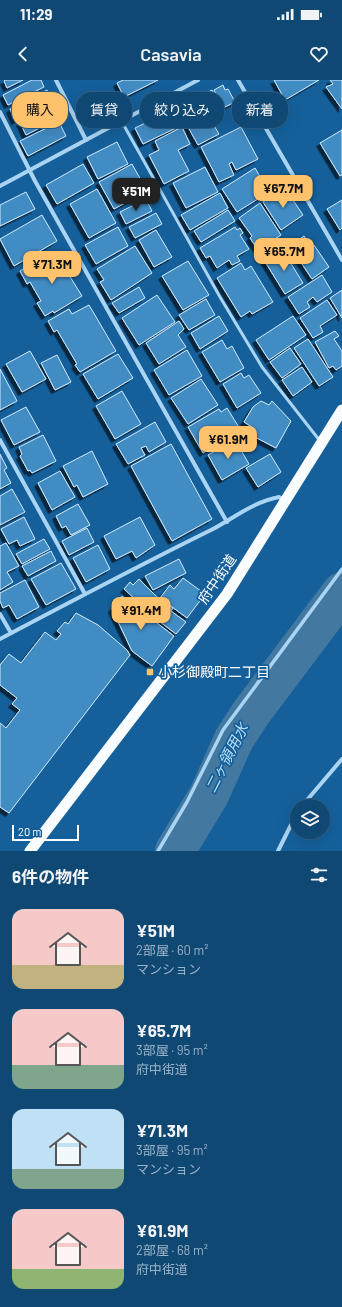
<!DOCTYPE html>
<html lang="ja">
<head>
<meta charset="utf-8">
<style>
	body { margin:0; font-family:Barlow,"Noto Sans JP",sans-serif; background:#194f79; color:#f1f3f6; height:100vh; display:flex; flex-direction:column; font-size:15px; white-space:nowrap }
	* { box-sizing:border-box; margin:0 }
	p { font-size:13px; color:#9cb2c5 }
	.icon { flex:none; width:22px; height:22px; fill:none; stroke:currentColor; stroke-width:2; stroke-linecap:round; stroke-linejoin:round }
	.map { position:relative; height:771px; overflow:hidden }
	.sheet { display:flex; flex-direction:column; background:#104874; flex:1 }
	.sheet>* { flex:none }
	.top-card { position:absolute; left:12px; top:12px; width:318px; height:36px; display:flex; gap:8px }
	.fabs { position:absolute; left:290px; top:719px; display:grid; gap:8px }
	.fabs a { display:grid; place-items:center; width:40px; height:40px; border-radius:50%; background:#104874; box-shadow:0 4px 16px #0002,0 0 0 1px #306086; font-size:20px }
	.scale { position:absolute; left:12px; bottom:10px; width:67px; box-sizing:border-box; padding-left:4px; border:2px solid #fff; border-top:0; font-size:11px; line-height:14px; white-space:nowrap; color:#fff; -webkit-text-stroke:3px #15609b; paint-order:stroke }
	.price { position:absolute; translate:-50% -34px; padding:0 9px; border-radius:8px; background:#ffc26c; color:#111; font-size:13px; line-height:26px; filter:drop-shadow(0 1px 2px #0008) }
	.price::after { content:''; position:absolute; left:50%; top:24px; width:12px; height:9px; margin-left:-6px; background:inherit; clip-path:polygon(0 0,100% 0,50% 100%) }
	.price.selected { background:#222; color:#fff }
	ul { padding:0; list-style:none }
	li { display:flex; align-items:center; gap:12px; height:100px; padding:0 12px }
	li span { display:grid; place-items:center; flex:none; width:112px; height:80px; border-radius:12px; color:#555 }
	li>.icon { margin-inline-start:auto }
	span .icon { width:48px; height:48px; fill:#fffc; stroke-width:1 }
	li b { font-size:17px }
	h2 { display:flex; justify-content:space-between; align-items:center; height:48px; padding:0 12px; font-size:17px }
	.pill { padding:0 14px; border-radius:16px; background:#104874; box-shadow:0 4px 16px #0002,0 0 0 1px #306086; font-size:14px; line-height:36px }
	.pill.selected { background:#ffc26c; color:#111 }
	.status { display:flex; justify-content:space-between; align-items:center; height:28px; padding:0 20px; background:#104874; direction:ltr }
	.status svg { height:11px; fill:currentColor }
	header { display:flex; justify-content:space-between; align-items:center; height:52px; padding:0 12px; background:#104874; font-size:18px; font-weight:600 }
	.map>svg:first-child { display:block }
</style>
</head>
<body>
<div class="status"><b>11:29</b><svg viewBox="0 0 49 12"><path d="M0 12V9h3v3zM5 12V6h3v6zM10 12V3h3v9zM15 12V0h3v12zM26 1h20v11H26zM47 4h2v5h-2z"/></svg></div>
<header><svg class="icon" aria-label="back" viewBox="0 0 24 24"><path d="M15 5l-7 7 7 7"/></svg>Casavia<svg class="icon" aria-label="heart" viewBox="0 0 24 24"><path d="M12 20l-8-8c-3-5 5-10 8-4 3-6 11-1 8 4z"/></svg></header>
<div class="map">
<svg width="342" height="771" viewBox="0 0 342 771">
	<defs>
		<filter id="shadow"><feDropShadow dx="-3.5" dy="3.5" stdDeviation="0" flood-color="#0009"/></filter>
	</defs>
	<rect width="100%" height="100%" fill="#15609b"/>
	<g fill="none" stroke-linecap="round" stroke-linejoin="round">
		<polyline stroke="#4378a1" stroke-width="40" points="175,771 209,715 234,659 251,633 342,512"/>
	</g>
	<g fill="#428cc4" stroke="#d2ebfd" filter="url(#shadow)">
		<polygon points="5,0 23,0 7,8 4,1"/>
		<polygon points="32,0 41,0 44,7 8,25 3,15"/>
		<polygon points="123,0 158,0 124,17 117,3"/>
		<polygon points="274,0 319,0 285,20"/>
		<polygon points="330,0 342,0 342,29 326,7 333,4"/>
		<polygon points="223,5 225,10 228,9 235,22 223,28 214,10"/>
		<polygon points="47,10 53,22 15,41 10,29"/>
		<polygon points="212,10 223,29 211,35 201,16"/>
		<polygon points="195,20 202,32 205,30 219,54 198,65 178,29"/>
		<polygon points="53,25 59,38 26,55 20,42"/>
		<polygon points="172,30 180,46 143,64 135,48"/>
		<polygon points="59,42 66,56 28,76 20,61"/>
		<polygon points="182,47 190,64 178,70 189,91 164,104 149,75 159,70 155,61"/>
		<polygon points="241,47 258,79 236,90 232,82 229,84 234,95 219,102 201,67"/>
		<polygon points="342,50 342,95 340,96 320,63"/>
		<polygon points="117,62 128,84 98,99 87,77"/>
		<polygon points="83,84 94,103 57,124 46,105"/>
		<polygon points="132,84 147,111 114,129 99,102"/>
		<polygon points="205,87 218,112 186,128 173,103"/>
		<polygon points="255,88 269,112 237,132 222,109"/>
		<polygon points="285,108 303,135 281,150 263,122"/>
		<polygon points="97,109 116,143 89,158 70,124"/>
		<polygon points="26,112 35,129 0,146 0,125"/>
		<polygon points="220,113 228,128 190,150 181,135"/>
		<polygon points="146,119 152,131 126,144 120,132"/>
		<polygon points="342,120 342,148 340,150 327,129"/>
		<polygon points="260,123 281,155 258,170 250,158 252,156 239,138"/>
		<polygon points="228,130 235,141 201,162 194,151"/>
		<polygon points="156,133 162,144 135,158 129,147"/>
		<polygon points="42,135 57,161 14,186 0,159"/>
		<polygon points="118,147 128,166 96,184 85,165"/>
		<polygon points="235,147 237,150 240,148 243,153 240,155 249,169 237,176 240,181 232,185 229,180 217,188 210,176 206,178 200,168"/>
		<polygon points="156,150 172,177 154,187 139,160"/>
		<polygon points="304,156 311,167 314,165 329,187 312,199 290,166"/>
		<polygon points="135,166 152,193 111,220 100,202 104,200 97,189"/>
		<polygon points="282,169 303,203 285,214 264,180"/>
		<polygon points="56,174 82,216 54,233 53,231 45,236 37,223 41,221 30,202 27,204 20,191 27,187 29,190"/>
		<polygon points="188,181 209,215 183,230 162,196"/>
		<polygon points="241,183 245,190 251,186 273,222 252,234 250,231 241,237 217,198"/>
		<polygon points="322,195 332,212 317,222 313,217 307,222 310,227 299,234 288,217"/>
		<polygon points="139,207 145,218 119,233 112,223"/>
		<polygon points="342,210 342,238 330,218"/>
		<polygon points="157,215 175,242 139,265 122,238"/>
		<polygon points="206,219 215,235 189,250 179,235"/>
		<polygon points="327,220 337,235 320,246 323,252 313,258 300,238"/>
		<polygon points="89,225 116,271 80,292 75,285 77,284 57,250 54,252 48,241 69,229 72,234"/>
		<polygon points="219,236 228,251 200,269 191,253"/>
		<polygon points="293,236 306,255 269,280 256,260"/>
		<polygon points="179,241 184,249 178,255 186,267 159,284 146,263"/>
		<polygon points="335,251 339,256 334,259 342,271 342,286 336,290 333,286 329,288 315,262"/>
		<polygon points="308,259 333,297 319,306 294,268"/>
		<polygon points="222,260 227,269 232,266 244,288 220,302 202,272"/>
		<polygon points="290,268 301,284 282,298 270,282"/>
		<polygon points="187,270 202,296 169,315 154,290"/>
		<polygon points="30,271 46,299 22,312 6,284"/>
		<polygon points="118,274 133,298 98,319 83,294"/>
		<polygon points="57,275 71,302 55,310 41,283"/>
		<polygon points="302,287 312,302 293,316 282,300"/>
		<polygon points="0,289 17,321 0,330"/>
		<polygon points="241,293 244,298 249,295 261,313 237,328 223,304"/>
		<polygon points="201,299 218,325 188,344 171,318"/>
		<polygon points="122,311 141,344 115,359 96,326"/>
		<polygon points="261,321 269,325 272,321 291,341 276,368 251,355 255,349 244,342 253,327"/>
		<polygon points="26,327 40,352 14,365 1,340"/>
		<polygon points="227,328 240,349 229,355 230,357 203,373 188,347 219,329 221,332"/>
		<polygon points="155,342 166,362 149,372 146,366 141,368 145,375 128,384 116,364"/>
		<polygon points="43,355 56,381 32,393 30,390 28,391 20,376 22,374 19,367"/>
		<polygon points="235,360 249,384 222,400 208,375"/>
		<polygon points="171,364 212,439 172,461 131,386"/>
		<polygon points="92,371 108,404 83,417 77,405 74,407 63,386"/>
		<polygon points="0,374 7,388 4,390 11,403 0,409"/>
		<polygon points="270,374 281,392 258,407 246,388"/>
		<polygon points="60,391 75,417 52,430 38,403"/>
		<polygon points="12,409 25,432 0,445 0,416"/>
		<polygon points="78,424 90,445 71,455 66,446 62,448 56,436"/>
		<polygon points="24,437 35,459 20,466 17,460 9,464 1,449"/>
		<polygon points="140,437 155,465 136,478 132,471 116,479 104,456"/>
		<polygon points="87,448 94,462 69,475 62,461"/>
		<polygon points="44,459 50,469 22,484 16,474"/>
		<polygon points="6,463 19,486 7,492 13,502 0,510 0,466"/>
		<polygon points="98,465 110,489 86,502 73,478"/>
		<polygon points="51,471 56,481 28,496 22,486"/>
		<polygon points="179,479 186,493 153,510 145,496"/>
		<polygon points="61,483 76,509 46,525 31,499"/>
		<polygon points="183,498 205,514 187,538 160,518 170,505 174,509"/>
		<polygon points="139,499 160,520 149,532 124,509 130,502 133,505"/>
		<polygon points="25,500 39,527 17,539 9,525 3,528 0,521 0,513"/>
		<polygon points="122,516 174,556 152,586 132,571 112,529"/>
		<polygon points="162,521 173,528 171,531 186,542 176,554 151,535"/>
		<polygon points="76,533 98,545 127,570 130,575 9,733 0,727 0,643 6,648 20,630 12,624 17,618 0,605 0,585 9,574 21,583 45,552 56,560 61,554 57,551 65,542 68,544"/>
	</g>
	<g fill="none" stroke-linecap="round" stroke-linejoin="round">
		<polyline stroke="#aad4f3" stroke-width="3" points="122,42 220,217 262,287 320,361"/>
		<polyline stroke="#aad4f3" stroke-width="3.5" points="158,771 187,722 223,650 342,489"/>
		<g stroke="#aad4f3" stroke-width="4">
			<polyline points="56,0 86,60"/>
			<polyline points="238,0 342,180"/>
			<polyline points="0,32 35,101 227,442"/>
			<polyline points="0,106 198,0"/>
			<polyline points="0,360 85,514"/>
			<polyline points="0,534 11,553"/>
			<path d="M0,559c70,-37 140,-74 211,-109 23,-12 42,-28 68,-33l5,3"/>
			<polyline points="302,726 342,679"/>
			<polyline points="278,771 297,733"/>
		</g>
		<polyline stroke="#fafdff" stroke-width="11" points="30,771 227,514 342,330"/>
	</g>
	<rect fill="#ffc26c" stroke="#15609b" stroke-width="1.5" x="146" y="588" width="8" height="8" rx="2"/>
	<g text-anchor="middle" stroke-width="3.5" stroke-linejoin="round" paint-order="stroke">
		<g font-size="14" fill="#fff" stroke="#15609b">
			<text transform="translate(217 499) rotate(-56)" y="5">府中街道</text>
		</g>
		<g font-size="14" fill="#fff" stroke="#15609b" text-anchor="start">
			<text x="158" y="597">小杉御殿町二丁目</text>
		</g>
		<g font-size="15" font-style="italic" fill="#b7def9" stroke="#15609b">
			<text transform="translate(227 678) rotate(-63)" y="5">二ヶ領用水</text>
		</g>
	</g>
</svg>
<div class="fabs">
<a><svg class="icon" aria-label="layers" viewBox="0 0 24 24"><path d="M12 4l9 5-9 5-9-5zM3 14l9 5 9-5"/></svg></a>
</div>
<div class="scale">20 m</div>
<b class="price" style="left:283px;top:129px">¥67.7M</b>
<b class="price selected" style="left:136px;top:132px">¥51M</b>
<b class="price" style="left:284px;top:192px">¥65.7M</b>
<b class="price" style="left:52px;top:205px">¥71.3M</b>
<b class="price" style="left:228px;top:380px">¥61.9M</b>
<b class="price" style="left:141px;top:551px">¥91.4M</b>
<div class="top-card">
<a class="pill selected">購入</a>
<a class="pill">賃貸</a>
<a class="pill">絞り込み</a>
<a class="pill">新着</a>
</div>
</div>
<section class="sheet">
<h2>6件の物件<svg class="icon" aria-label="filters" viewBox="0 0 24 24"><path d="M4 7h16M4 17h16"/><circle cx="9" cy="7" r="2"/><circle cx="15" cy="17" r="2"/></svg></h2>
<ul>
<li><span style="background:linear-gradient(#f6c9c9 70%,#c2b280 0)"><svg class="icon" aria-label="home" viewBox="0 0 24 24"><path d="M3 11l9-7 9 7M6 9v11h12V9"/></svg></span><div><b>¥51M</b><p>2部屋 · 60 m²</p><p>マンション</p></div></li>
<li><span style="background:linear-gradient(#f6c9c9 70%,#7fa58c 0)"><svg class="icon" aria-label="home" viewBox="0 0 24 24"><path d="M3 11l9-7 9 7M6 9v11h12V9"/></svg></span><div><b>¥65.7M</b><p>3部屋 · 95 m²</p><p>府中街道</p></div></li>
<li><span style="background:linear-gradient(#bfe0f5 75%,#7fa58c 0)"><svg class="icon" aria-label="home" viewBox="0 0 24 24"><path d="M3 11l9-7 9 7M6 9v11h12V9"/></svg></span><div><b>¥71.3M</b><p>3部屋 · 95 m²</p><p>マンション</p></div></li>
<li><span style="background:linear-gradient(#f6c9c9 75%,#8fb573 0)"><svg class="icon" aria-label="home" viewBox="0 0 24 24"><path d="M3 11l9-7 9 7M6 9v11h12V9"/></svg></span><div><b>¥61.9M</b><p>2部屋 · 68 m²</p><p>府中街道</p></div></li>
</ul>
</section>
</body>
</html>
